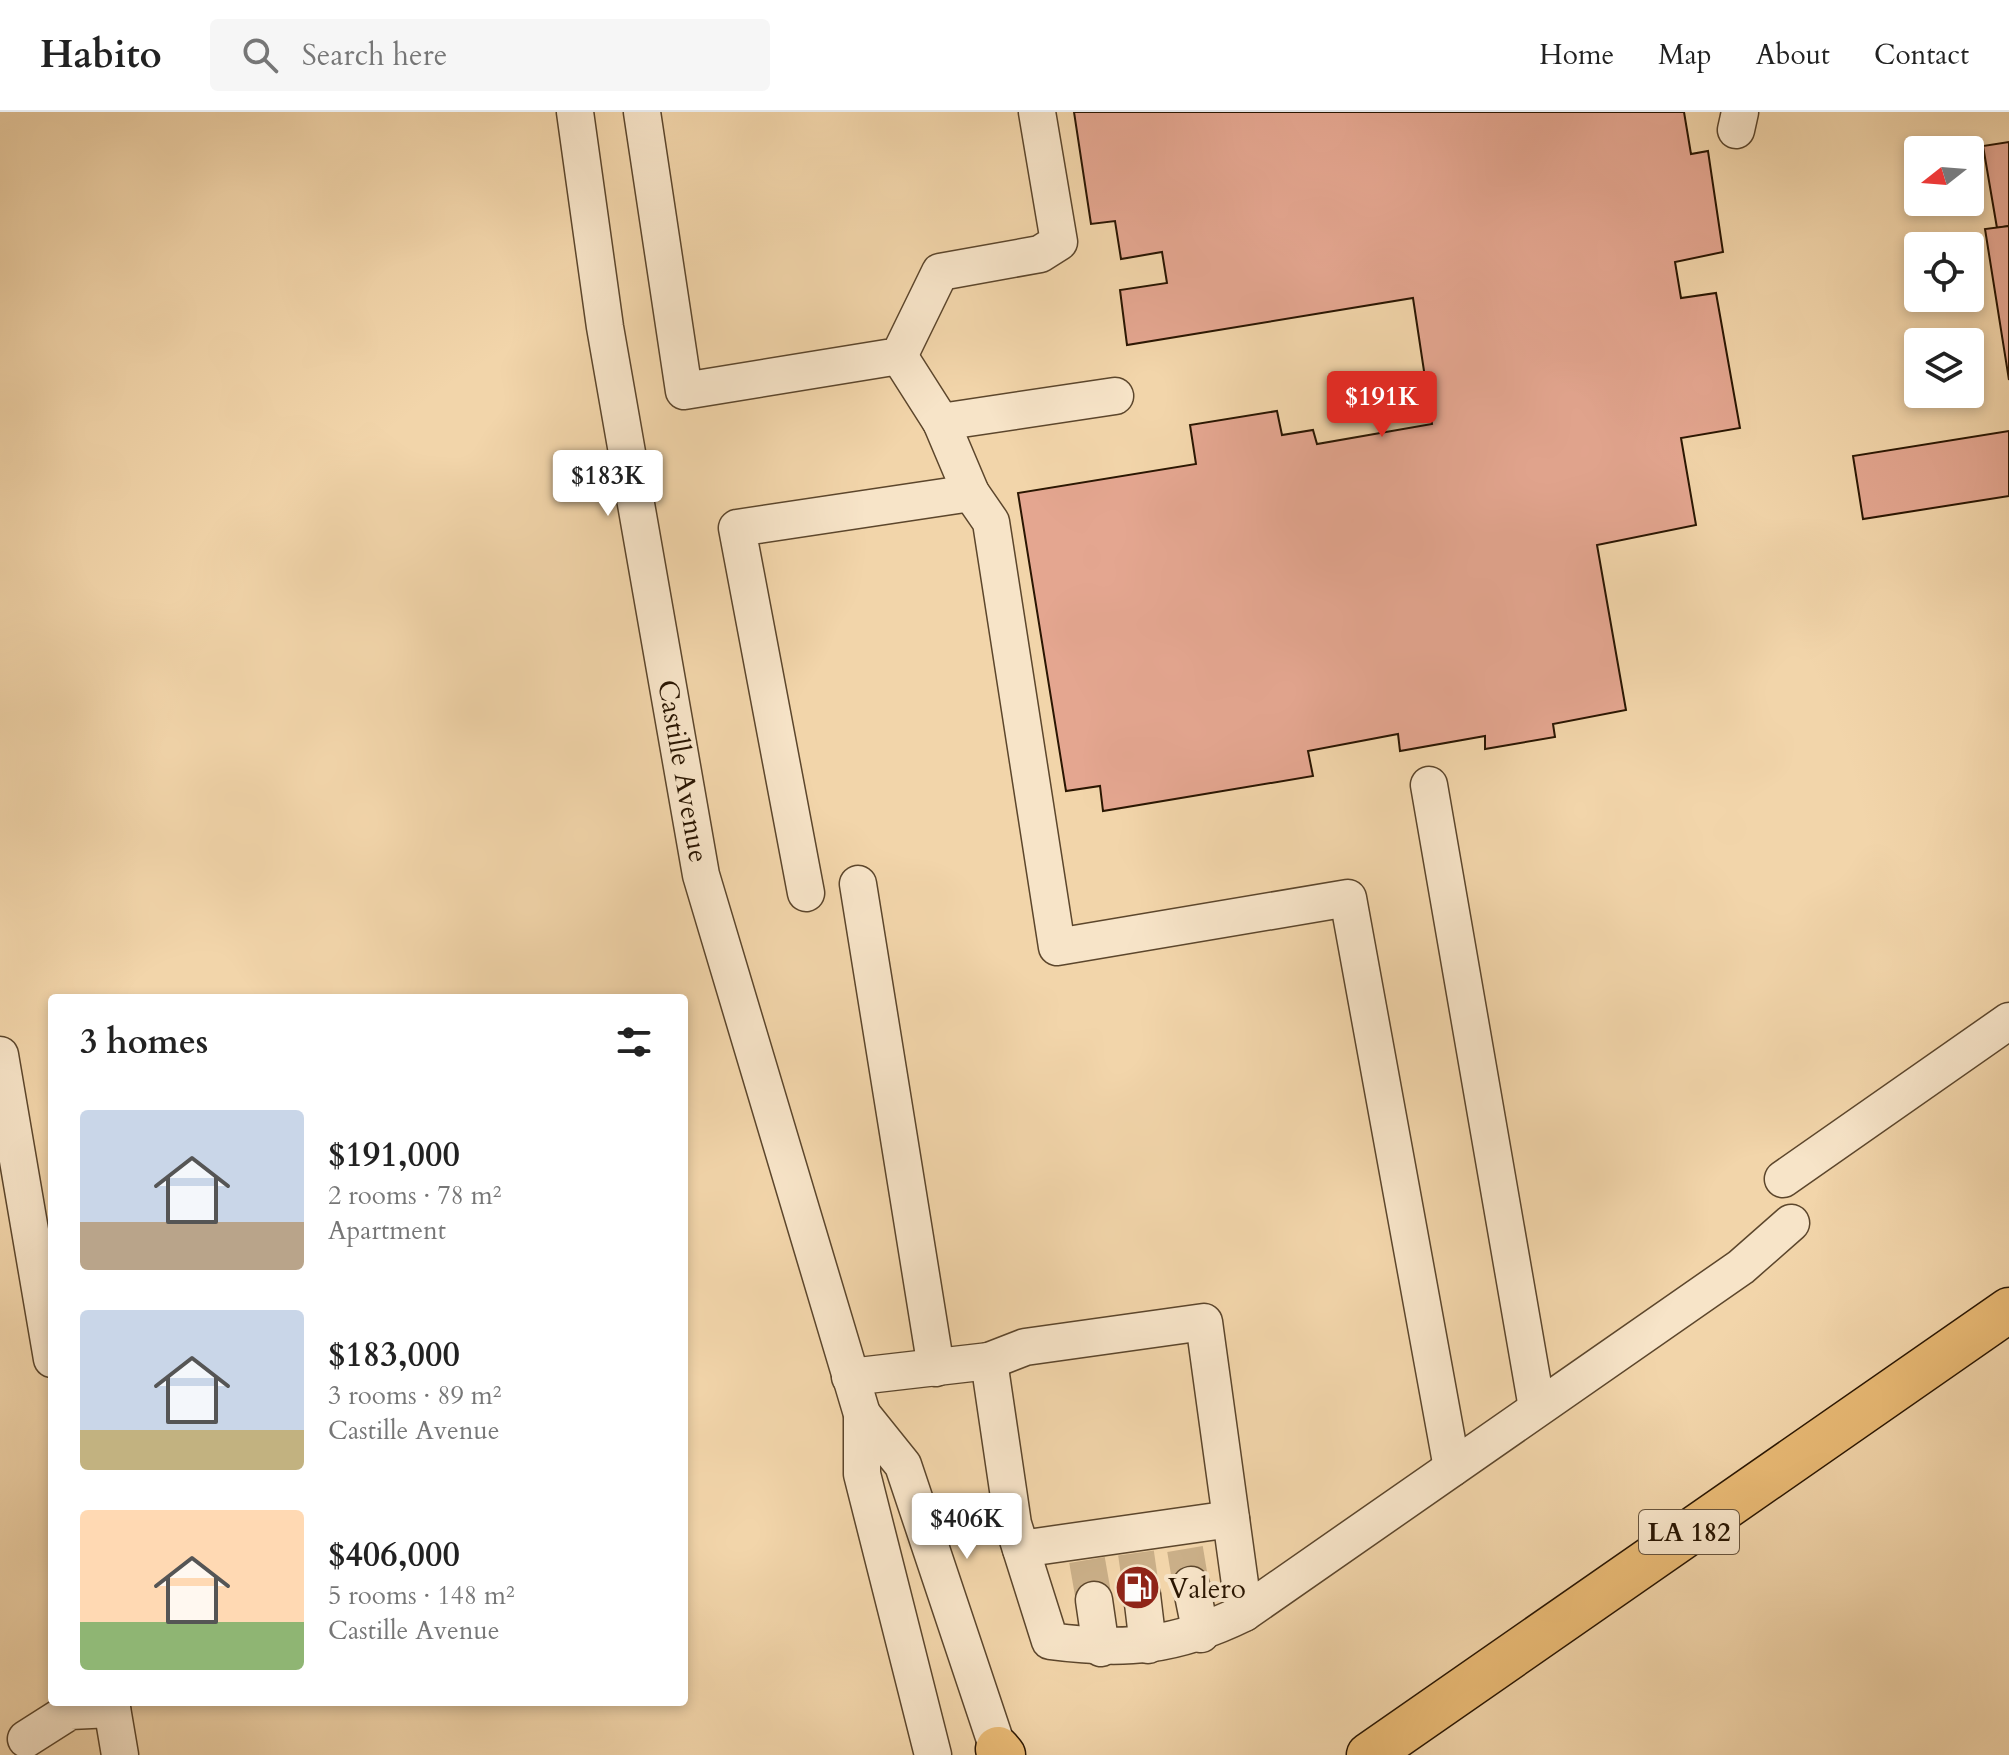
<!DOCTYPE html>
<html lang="en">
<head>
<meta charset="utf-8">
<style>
	body { margin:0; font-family:Cardo,serif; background:#f6f6f6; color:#222; height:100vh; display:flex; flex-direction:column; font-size:30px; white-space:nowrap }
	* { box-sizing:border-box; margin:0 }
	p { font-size:26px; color:#767676 }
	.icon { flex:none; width:44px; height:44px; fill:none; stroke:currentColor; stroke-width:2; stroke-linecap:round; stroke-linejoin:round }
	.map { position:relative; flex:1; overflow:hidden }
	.details { position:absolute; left:48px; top:882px; width:640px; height:712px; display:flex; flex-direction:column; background:#fff; border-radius:8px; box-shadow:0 4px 12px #0003 }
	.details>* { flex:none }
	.needle { width:52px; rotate:253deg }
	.controls { position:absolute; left:1904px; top:24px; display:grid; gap:16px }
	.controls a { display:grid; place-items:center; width:80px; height:80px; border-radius:8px; background:#fff; box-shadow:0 4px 12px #0003; font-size:40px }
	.price { position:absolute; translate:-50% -68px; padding:0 18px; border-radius:8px; background:#fff; color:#222; font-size:26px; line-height:52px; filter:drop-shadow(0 2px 4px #0008) }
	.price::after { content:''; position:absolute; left:50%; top:48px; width:24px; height:18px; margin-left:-12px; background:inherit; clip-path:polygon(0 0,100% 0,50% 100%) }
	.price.selected { background:#d93025; color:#fff }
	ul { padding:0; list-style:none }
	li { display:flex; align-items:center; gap:24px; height:200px; padding:0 32px }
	li span { display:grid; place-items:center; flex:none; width:224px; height:160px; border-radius:8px; color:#555 }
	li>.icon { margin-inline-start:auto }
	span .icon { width:96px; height:96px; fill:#fffc; stroke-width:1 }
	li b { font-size:34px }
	h2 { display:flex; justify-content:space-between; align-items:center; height:96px; padding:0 32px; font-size:34px }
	header { display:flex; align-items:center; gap:48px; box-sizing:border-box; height:112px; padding:0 40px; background:#fff; border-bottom:2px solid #e0e0e0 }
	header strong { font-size:38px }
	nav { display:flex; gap:44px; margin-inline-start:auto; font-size:28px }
	.search { width:560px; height:72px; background:#f6f6f6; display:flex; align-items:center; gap:20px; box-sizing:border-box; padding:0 28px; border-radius:8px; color:#767676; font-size:30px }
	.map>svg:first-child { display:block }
</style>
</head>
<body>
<header>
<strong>Habito</strong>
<div class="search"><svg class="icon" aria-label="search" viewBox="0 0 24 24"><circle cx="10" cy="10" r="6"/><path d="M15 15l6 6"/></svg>Search here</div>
<nav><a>Home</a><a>Map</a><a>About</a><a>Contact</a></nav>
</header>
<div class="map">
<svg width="2009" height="1643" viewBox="0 0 2009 1643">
	<rect width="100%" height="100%" fill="#f2d5aa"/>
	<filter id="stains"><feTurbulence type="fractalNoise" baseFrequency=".0025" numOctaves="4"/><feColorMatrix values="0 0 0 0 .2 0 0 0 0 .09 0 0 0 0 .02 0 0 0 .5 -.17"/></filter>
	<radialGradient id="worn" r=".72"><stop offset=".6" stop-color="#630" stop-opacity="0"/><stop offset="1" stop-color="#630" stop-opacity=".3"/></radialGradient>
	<g fill="#e4a690" stroke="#2a1602" stroke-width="2">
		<polygon points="1074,0 1684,0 1691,42 1708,39 1723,140 1675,150 1681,186 1716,181 1740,316 1681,326 1696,413 1597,433 1626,598 1553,612 1555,625 1485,637 1485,624 1400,639 1398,622 1308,639 1313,664 1103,699 1100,674 1066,679 1018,381 1196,352 1190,313 1277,299 1282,323 1313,318 1317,332 1432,312 1413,186 1127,233 1120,178 1167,171 1162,140 1121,147 1115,109 1091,112"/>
		<polygon points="2009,30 2009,114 1997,116 1983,34"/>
		<polygon points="2009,114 2009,268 1985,117"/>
		<polygon points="2009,319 2009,384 1863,407 1853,344"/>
	</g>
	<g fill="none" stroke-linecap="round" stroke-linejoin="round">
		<g stroke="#caaf88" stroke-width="36" stroke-dasharray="36 18" stroke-linecap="butt">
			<polyline points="1185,1437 1191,1473"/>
			<polyline points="1136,1441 1142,1483"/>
			<polyline points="1087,1448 1094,1488"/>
		</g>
		<defs>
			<g id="minor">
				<polyline points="575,0 605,215 701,763 862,1302 862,1362 933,1643"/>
				<polyline points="642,0 684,279 899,244 940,160 1040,142 1059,130 1037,0"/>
				<polyline points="1736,18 1740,0"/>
				<polyline points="899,244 941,310 971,381 991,410 1057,835 1348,786 1452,1356"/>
				<polyline points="941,310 1115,284"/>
				<polyline points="1429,673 1537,1296"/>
				<polyline points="858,772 936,1256"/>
				<polyline points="806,781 737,416 971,381"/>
				<polyline points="0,943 52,1247"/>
				<polyline points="1783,1067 2009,909"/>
				<polyline points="989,1249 1025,1235 1204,1210 1244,1501"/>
				<path d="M850,1265l139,-16 24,163 37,117c75,10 125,6 194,-28l497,-346 50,-44"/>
				<polyline points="862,1302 903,1353 1000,1643"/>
				<polyline points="1021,1437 1231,1407"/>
				<polyline points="1191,1473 1201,1522"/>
				<polyline points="1142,1483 1148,1533"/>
				<polyline points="1094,1488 1101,1536"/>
				<polyline points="111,1590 120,1643"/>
				<polyline points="26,1627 70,1599 112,1597"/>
			</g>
			<g id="highway">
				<polyline points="998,1637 1003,1643"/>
				<polyline points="1369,1643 2009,1198"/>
			</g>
		</defs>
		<use href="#minor" stroke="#5c462c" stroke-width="39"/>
		<use href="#highway" stroke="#2a1602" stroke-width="47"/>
		<use href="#minor" stroke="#f7e4c8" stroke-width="36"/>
		<use href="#highway" stroke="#e9ba75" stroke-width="44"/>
	</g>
	<defs>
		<symbol id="fuel-disc" viewBox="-11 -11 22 22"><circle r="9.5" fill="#8f2418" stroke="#f7e4c8"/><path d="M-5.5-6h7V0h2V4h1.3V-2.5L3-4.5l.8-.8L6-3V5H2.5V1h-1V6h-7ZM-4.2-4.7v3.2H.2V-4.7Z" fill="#fff"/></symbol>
	</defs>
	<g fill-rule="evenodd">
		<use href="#fuel-disc" x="1112" y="1450" width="51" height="51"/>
	</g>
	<g text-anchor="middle" stroke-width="8" stroke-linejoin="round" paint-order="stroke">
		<rect fill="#f7e4c8" stroke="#68543d" stroke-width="2" x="1639" y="1398" width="100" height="44" rx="6"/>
		<g font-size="26" font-weight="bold" fill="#2a1602">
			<text x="1689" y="1429">LA 182</text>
		</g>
		<g font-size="28" fill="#2a1602" stroke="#f7e4c8">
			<text transform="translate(684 659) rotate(80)" y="10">Castille Avenue</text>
		</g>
		<g font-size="28" fill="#2a1602" stroke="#f7e4c8" text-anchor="start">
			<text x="1168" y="1486">Valero</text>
		</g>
	</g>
	<rect width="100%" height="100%" filter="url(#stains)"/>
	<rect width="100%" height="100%" fill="url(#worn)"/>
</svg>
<div class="controls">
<a><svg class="needle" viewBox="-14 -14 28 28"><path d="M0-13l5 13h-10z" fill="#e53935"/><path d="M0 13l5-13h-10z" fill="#767676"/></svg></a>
<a><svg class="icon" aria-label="locate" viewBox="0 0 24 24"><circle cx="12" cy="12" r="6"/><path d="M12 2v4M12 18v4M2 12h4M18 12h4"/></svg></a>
<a><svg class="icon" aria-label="layers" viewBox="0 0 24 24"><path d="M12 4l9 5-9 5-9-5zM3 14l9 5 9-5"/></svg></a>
</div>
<b class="price selected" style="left:1382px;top:327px">$191K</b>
<b class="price" style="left:608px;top:406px">$183K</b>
<b class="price" style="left:967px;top:1449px">$406K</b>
<section class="details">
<h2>3 homes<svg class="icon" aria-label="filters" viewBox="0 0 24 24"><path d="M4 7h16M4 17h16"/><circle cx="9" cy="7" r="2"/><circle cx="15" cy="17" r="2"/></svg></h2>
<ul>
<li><span style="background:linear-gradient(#c9d6e8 70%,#b9a48a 0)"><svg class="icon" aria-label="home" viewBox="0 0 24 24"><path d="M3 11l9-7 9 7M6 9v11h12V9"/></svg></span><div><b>$191,000</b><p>2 rooms · 78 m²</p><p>Apartment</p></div></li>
<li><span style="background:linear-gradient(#c9d6e8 75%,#c2b280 0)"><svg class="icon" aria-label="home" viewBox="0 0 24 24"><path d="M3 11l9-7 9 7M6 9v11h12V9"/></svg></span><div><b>$183,000</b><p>3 rooms · 89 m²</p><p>Castille Avenue</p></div></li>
<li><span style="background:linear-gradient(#ffd9b3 70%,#8fb573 0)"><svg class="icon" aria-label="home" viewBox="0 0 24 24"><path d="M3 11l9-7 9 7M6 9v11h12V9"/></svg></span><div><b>$406,000</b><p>5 rooms · 148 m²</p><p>Castille Avenue</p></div></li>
</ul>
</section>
</div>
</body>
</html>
